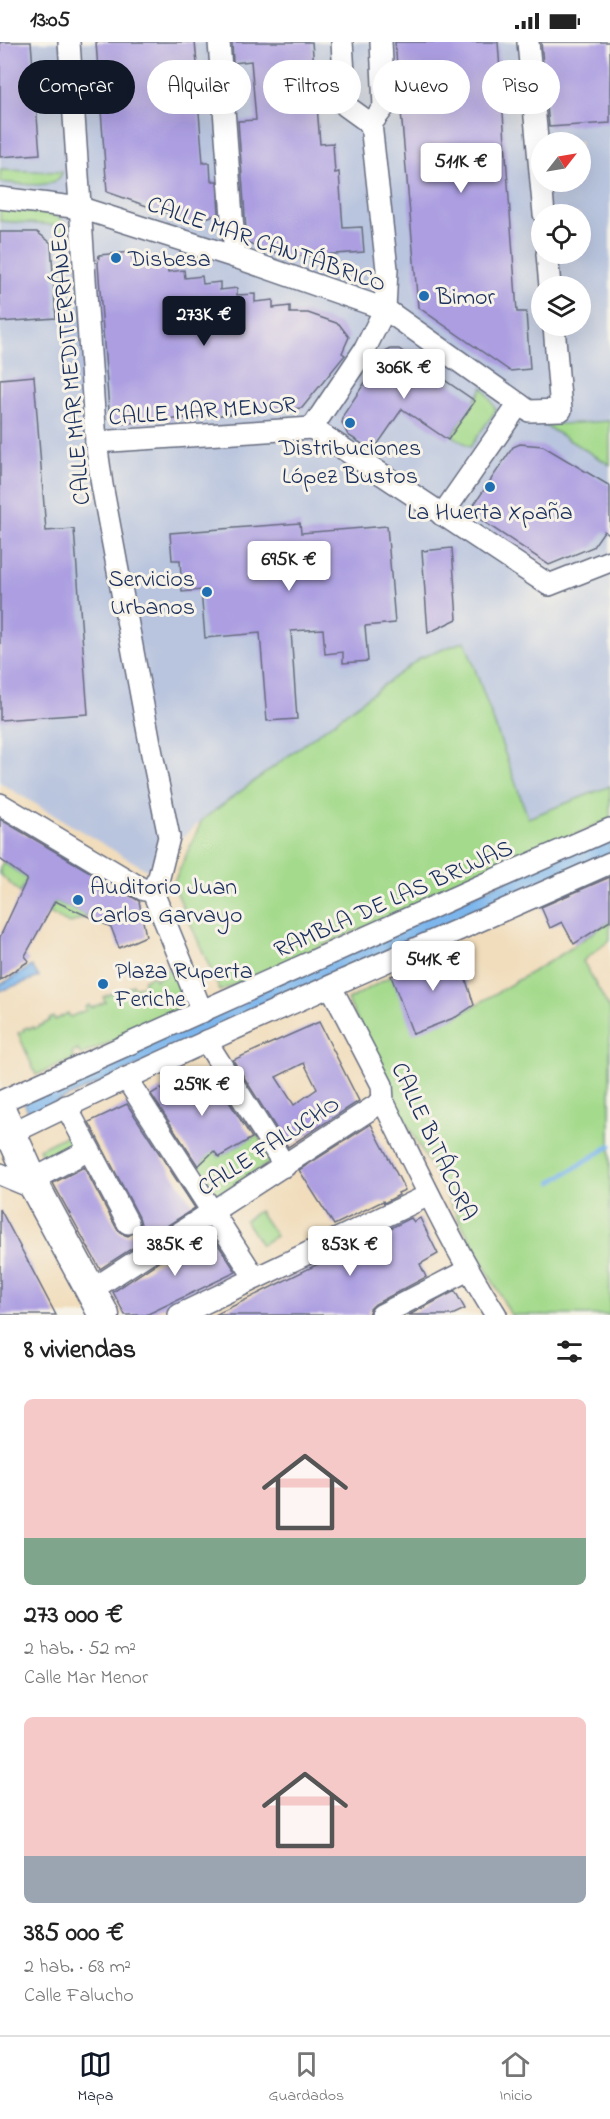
<!DOCTYPE html>
<html lang="es">
<head>
<meta charset="utf-8">
<style>
	body { margin:0; font-family:"Indie Flower",sans-serif; background:#f6f6f6; color:#222; height:100vh; display:flex; flex-direction:column; font-size:22px; white-space:nowrap }
	* { box-sizing:border-box; margin:0 }
	p { font-size:20px; color:#767676 }
	.icon { flex:none; width:33px; height:33px; fill:none; stroke:currentColor; stroke-width:2; stroke-linecap:round; stroke-linejoin:round }
	.map { position:relative; height:1273px; overflow:hidden }
	.details { display:flex; flex-direction:column; background:#fff; flex:1 }
	.details>* { flex:none }
	.guide { position:absolute; left:18px; top:18px; width:574px; height:54px; display:flex; gap:12px }
	.needle { width:39px; rotate:59deg }
	.fabs { position:absolute; left:531px; top:90px; display:grid; gap:12px }
	.fabs a { display:grid; place-items:center; width:60px; height:60px; border-radius:50%; background:#fff; box-shadow:0 6px 24px #0002; font-size:30px }
	.price { position:absolute; translate:-50% -51px; padding:0 14px; border-radius:6px; background:#fff; color:#222; font-size:20px; line-height:39px; filter:drop-shadow(0 2px 3px #0008) }
	.price::after { content:''; position:absolute; left:50%; top:36px; width:18px; height:14px; margin-left:-9px; background:inherit; clip-path:polygon(0 0,100% 0,50% 100%) }
	.price.current { background:#111827; color:#fff }
	ul { padding:0; list-style:none }
	li { display:grid; align-content:center; gap:12px; height:318px; padding:0 24px }
	li span { display:grid; place-items:center; height:186px; border-radius:9px; color:#555 }
	li>.icon { margin-inline-start:auto }
	span .icon { width:108px; height:108px; fill:#fffc; stroke-width:1 }
	li b { font-size:26px }
	h2 { display:flex; justify-content:space-between; align-items:center; height:72px; padding:0 24px; font-size:26px }
	.pill { padding:0 21px; border-radius:27px; background:#fff; box-shadow:0 6px 24px #0002; font-size:21px; line-height:54px }
	.pill.current { background:#111827; color:#fff }
	.status { display:flex; justify-content:space-between; align-items:center; height:42px; padding:0 30px; background:#fff; direction:ltr }
	.status svg { height:16px; fill:currentColor }
	.tab-bar { display:flex; justify-content:space-around; align-items:center; height:84px; border-top:2px solid #e0e0e0; background:#fff; font-size:16px; color:#767676 }
	.tab-bar a { display:grid; justify-items:center; gap:3px }
	.tab-bar .current { color:#111827 }
	.map>svg:first-child { display:block }
</style>
</head>
<body>
<div class="status"><b>13:05</b><svg viewBox="0 0 49 12"><path d="M0 12V9h3v3zM5 12V6h3v6zM10 12V3h3v9zM15 12V0h3v12zM26 1h20v11H26zM47 4h2v5h-2z"/></svg></div>
<div class="map">
<svg width="610" height="1273" viewBox="0 0 610 1273">
	<rect width="100%" height="100%" fill="#f7f3e8"/>
	<filter id="ink" filterUnits="userSpaceOnUse"><feTurbulence type="fractalNoise" baseFrequency=".0167" numOctaves="2"/><feDisplacementMap in="SourceGraphic" scale="12" xChannelSelector="R" yChannelSelector="G"/><feConvolveMatrix kernelMatrix="1 2 1 2 8 2 1 2 1" color-interpolation-filters="sRGB"/></filter>
	<filter id="wash" filterUnits="userSpaceOnUse"><feTurbulence type="fractalNoise" baseFrequency=".008" numOctaves="4" result="noise"/><feDisplacementMap in="SourceGraphic" scale="24" xChannelSelector="R" yChannelSelector="G"/><feGaussianBlur stdDeviation="1.35" result="paint"/><feColorMatrix in="noise" values="0 0 0 0 0 0 0 0 0 0 0 0 0 0 0 0 0 1.4 0 .05"/><feComposite in="paint" operator="in"/></filter>
	<g filter="url(#wash)">
		<rect width="100%" height="100%" fill="#f1ddbc"/>
		<path fill="#b9c5de" fill-rule="evenodd" d="M0,0h610v379l-65,4 65,40v321l-82,32 -326,2 -55,50 -147,-87zM542,100h38v40h-38zM542,172h38v40h-38zM542,244h38v40h-38z"/>
		<g fill="#a4da8c" stroke="#608475" stroke-width="1.5">
			<path d="M0,128l62,2c-4,20 -46,11 -62,10z"/>
			<polygon points="0,166 53,172 66,181 71,197 64,197 61,190 53,183 0,179"/>
			<polygon points="483,345 496,368 470,405 452,393"/>
			<polygon points="610,379 610,423 544,383"/>
			<polygon points="465,599 528,776 610,744 610,777 220,949 173,842 202,778 420,616"/>
			<polygon points="3,820 27,837 20,851 0,832 0,826"/>
			<polygon points="55,859 88,874 69,882 49,871"/>
			<polygon points="610,879 610,898 583,919 610,968 610,1273 511,1273 391,1052 348,958 391,934 441,980 456,975 562,912"/>
			<polygon points="171,924 187,961 182,963 184,967 137,988 135,984 128,987 129,992 81,1013 78,1008 72,1011 74,1017 36,1033 18,991 24,989 23,987 28,985 29,987 33,985 34,987 49,979 49,977 53,975 55,978 68,971 70,975 86,968 85,965 89,963 91,966 105,960 103,955 113,951 115,953 133,943 135,946 145,942 143,938 153,934 155,938 165,933 164,930"/>
			<polygon points="75,1089 82,1104 46,1122 39,1107"/>
			<polygon points="257,1093 274,1118 210,1158 193,1129 207,1115 211,1104 219,1115"/>
			<polygon points="259,1169 276,1194 261,1203 245,1178"/>
		</g>
		<g fill="#7cb6ed" stroke="#4c72a6" stroke-width="1.5">
			<polygon points="610,792 610,815 29,1072 22,1055"/>
			<polygon points="32,924 39,935 0,949 0,943"/>
		</g>
		<g fill="none" stroke-linecap="round" stroke-linejoin="round">
			<polyline stroke="#7cb6ed" stroke-width="5" points="552,1140 610,1104"/>
		</g>
		<g id="blocks">
			<g fill="#ac9ee1" fill-rule="evenodd">
				<polygon points="0,0 31,0 40,112 0,115"/>
				<polygon points="96,0 195,0 199,43 205,42 206,57 198,58 203,121 210,121 211,139 217,139 219,172 192,180 107,150"/>
				<polygon points="232,0 312,0 320,102 333,101 335,131 339,130 343,186 362,185 364,210 289,215 247,201 238,79 256,78 251,19 233,21"/>
				<polygon points="395,0 498,0 517,270 526,270 530,327 510,329 418,265"/>
				<polygon points="541,0 610,0 610,81 549,85"/>
				<polygon points="0,190 37,190 51,201 56,276 0,280"/>
				<polygon points="132,210 132,217 149,216 150,224 167,222 168,230 184,228 185,236 202,234 203,242 220,240 220,248 237,246 237,253 255,252 255,260 273,258 273,266 290,264 290,271 308,271 339,282 349,295 342,311 345,313 302,366 117,382 109,368 98,222 99,213"/>
				<polygon points="391,307 399,307 475,359 448,398 402,367 373,409 348,393 342,381 344,372 385,310"/>
				<polygon points="34,334 46,489 74,487 88,672 0,678 0,337"/>
				<polygon points="520,402 543,404 610,444 610,493 604,489 593,505 549,523 469,470 513,405"/>
				<polygon points="300,481 301,491 387,484 395,581 365,584 368,619 343,621 343,610 325,612 323,587 291,589 297,677 267,679 260,591 205,596 201,548 182,550 180,518 172,518 170,491"/>
				<polygon points="452,506 457,577 428,591 422,509"/>
				<polygon points="0,777 139,859 146,894 119,906 111,885 55,859 25,914 29,919 0,938 0,895 27,837 0,817"/>
				<polygon points="610,835 610,879 574,902 562,880 550,886 541,865"/>
				<polygon points="456,907 474,963 456,975 413,992 391,934"/>
				<path d="M319,980l40,79 -71,46 -55,-87zM304,1021l13,26 -23,16 -18,-28z"/>
				<polygon points="209,1028 252,1096 219,1115 214,1109 198,1124 151,1052 161,1046 163,1049"/>
				<polygon points="127,1062 195,1166 100,1227 53,1141 84,1125 117,1187 122,1192 128,1194 138,1188 141,1182 139,1175 89,1080"/>
				<polygon points="371,1082 405,1148 398,1151 399,1153 384,1161 383,1159 334,1183 299,1128"/>
				<polygon points="0,1167 25,1214 56,1273 0,1273"/>
				<polygon points="411,1176 414,1180 420,1176 438,1212 420,1222 426,1235 375,1262 370,1267 368,1273 215,1273"/>
				<polygon points="208,1187 236,1230 146,1273 125,1273 113,1250"/>
				<polygon points="455,1249 465,1267 452,1273 409,1273"/>
			</g>
		</g>
	</g>
	<g filter="url(#ink)">
		<use href="#blocks" fill-opacity="0" stroke="#666c7f" stroke-width="1.5"/>
		<g fill="none" stroke-linecap="round" stroke-linejoin="round">
			<defs>
				<g id="minor">
					<polyline points="69,0 96,400 102,443 152,712 169,795 159,835 152,848"/>
					<polyline points="219,0 235,215"/>
					<polyline points="342,0 346,64 371,82"/>
					<polyline points="528,0 544,172"/>
					<polyline points="0,156 81,166 235,215 385,267 529,369 561,368 554,284"/>
					<polyline points="547,212 550,244"/>
					<polyline points="312,386 365,307 385,267 387,227 371,82 384,65 381,0"/>
					<polyline points="312,386 549,543 610,519"/>
					<polyline points="96,400 312,386"/>
					<polyline points="442,473 519,362"/>
					<polyline points="0,762 144,848 152,848"/>
					<polyline points="152,848 202,970"/>
					<path d="M331,945l51,98 1,16c36,73 70,146 113,214"/>
					<polyline points="206,999 285,1124"/>
					<polyline points="126,1036 255,1236"/>
					<polyline points="0,1060 480,844 610,787"/>
					<polyline points="66,1064 128,1181"/>
					<path d="M0,1097c200,-99 406,-185 610,-276"/>
					<polyline points="0,1132 36,1147"/>
					<polyline points="32,1138 89,1108"/>
					<polyline points="90,1249 383,1059"/>
					<polyline points="179,1273 429,1153"/>
					<polyline points="381,1273 468,1228"/>
				</g>
				<polyline id="highway" points="0,1067 36,1147 104,1273"/>
			</defs>
			<use href="#minor" stroke="#666c7f" stroke-width="24"/>
			<use href="#highway" stroke="#666c7f" stroke-width="33"/>
			<use href="#minor" stroke="#fff" stroke-width="21"/>
			<use href="#highway" stroke="#fff" stroke-width="30"/>
		</g>
	</g>
	<g fill="#1f6fb2" stroke="#f7f3e8" stroke-width="2">
		<circle cx="116" cy="216" r="6"/>
		<circle cx="424" cy="254" r="6"/>
		<circle cx="350" cy="381" r="6"/>
		<circle cx="490" cy="445" r="6"/>
		<circle cx="207" cy="550" r="6"/>
		<circle cx="78" cy="858" r="6"/>
		<circle cx="103" cy="942" r="6"/>
	</g>
	<g text-anchor="middle" stroke-width="6" stroke-linejoin="round" paint-order="stroke">
		<g font-size="24" fill="#1b2f5e" stroke="#f7f3e8">
			<text transform="translate(267 201) rotate(19)" y="8">CALLE MAR CANTÁBRICO</text>
			<text transform="translate(69 322) rotate(-95)" y="8">CALLE MAR MEDITERRÁNEO</text>
			<text transform="translate(202 368) rotate(-4)" y="8">CALLE MAR MENOR</text>
			<text transform="translate(393 856) rotate(-24)" y="8">RAMBLA DE LAS BRUJAS</text>
			<text transform="translate(435 1099) rotate(65)" y="8">CALLE BITÁCORA</text>
			<text transform="translate(268 1103) rotate(-33)" y="8">CALLE FALUCHO</text>
		</g>
		<g font-size="24" fill="#1b2f5e" stroke="#f7f3e8" text-anchor="start">
			<text x="128" y="224">Disbesa</text>
			<text x="436" y="262">Bimor</text>
			<text x="350" y="413" text-anchor="middle">Distribuciones<tspan x="350" dy="28">López Bustos</tspan></text>
			<text x="490" y="477" text-anchor="middle">La Huerta Xpaña</text>
			<text x="195" y="544" text-anchor="end">Servicios<tspan x="195" dy="28">Urbanos</tspan></text>
			<text x="90" y="852">Auditorio Juan<tspan x="90" dy="28">Carlos Garvayo</tspan></text>
			<text x="115" y="936">Plaza Ruperta<tspan x="115" dy="28">Feriche</tspan></text>
		</g>
	</g>
</svg>
<div class="fabs">
<a><svg class="needle" viewBox="-14 -14 28 28"><path d="M0-13l5 13h-10z" fill="#e53935"/><path d="M0 13l5-13h-10z" fill="#767676"/></svg></a>
<a><svg class="icon" aria-label="locate" viewBox="0 0 24 24"><circle cx="12" cy="12" r="6"/><path d="M12 2v4M12 18v4M2 12h4M18 12h4"/></svg></a>
<a><svg class="icon" aria-label="layers" viewBox="0 0 24 24"><path d="M12 4l9 5-9 5-9-5zM3 14l9 5 9-5"/></svg></a>
</div>
<b class="price" style="left:461px;top:152px">511K €</b>
<b class="price current" style="left:204px;top:305px">273K €</b>
<b class="price" style="left:404px;top:358px">306K €</b>
<b class="price" style="left:289px;top:550px">695K €</b>
<b class="price" style="left:433px;top:950px">541K €</b>
<b class="price" style="left:202px;top:1075px">259K €</b>
<b class="price" style="left:175px;top:1235px">385K €</b>
<b class="price" style="left:350px;top:1235px">853K €</b>
<div class="guide">
<a class="pill current">Comprar</a>
<a class="pill">Alquilar</a>
<a class="pill">Filtros</a>
<a class="pill">Nuevo</a>
<a class="pill">Piso</a>
</div>
</div>
<section class="details">
<h2>8 viviendas<svg class="icon" aria-label="filters" viewBox="0 0 24 24"><path d="M4 7h16M4 17h16"/><circle cx="9" cy="7" r="2"/><circle cx="15" cy="17" r="2"/></svg></h2>
<ul>
<li><span style="background:linear-gradient(#f6c9c9 75%,#7fa58c 0)"><svg class="icon" aria-label="home" viewBox="0 0 24 24"><path d="M3 11l9-7 9 7M6 9v11h12V9"/></svg></span><div><b>273 000 €</b><p>2 hab. · 52 m²</p><p>Calle Mar Menor</p></div></li>
<li><span style="background:linear-gradient(#f6c9c9 75%,#9aa5b1 0)"><svg class="icon" aria-label="home" viewBox="0 0 24 24"><path d="M3 11l9-7 9 7M6 9v11h12V9"/></svg></span><div><b>385 000 €</b><p>2 hab. · 68 m²</p><p>Calle Falucho</p></div></li>
</ul>
</section>
<nav class="tab-bar">
<a class="current"><svg class="icon" aria-label="map" viewBox="0 0 24 24"><path d="M3 6l6-2 6 2 6-2v14l-6 2-6-2-6 2zM9 4v14M15 6v14"/></svg>Mapa</a>
<a><svg class="icon" aria-label="saved" viewBox="0 0 24 24"><path d="M7 4h10v16l-5-4-5 4z"/></svg>Guardados</a>
<a><svg class="icon" aria-label="home" viewBox="0 0 24 24"><path d="M3 11l9-7 9 7M6 9v11h12V9"/></svg>Inicio</a>
</nav>
</body>
</html>
